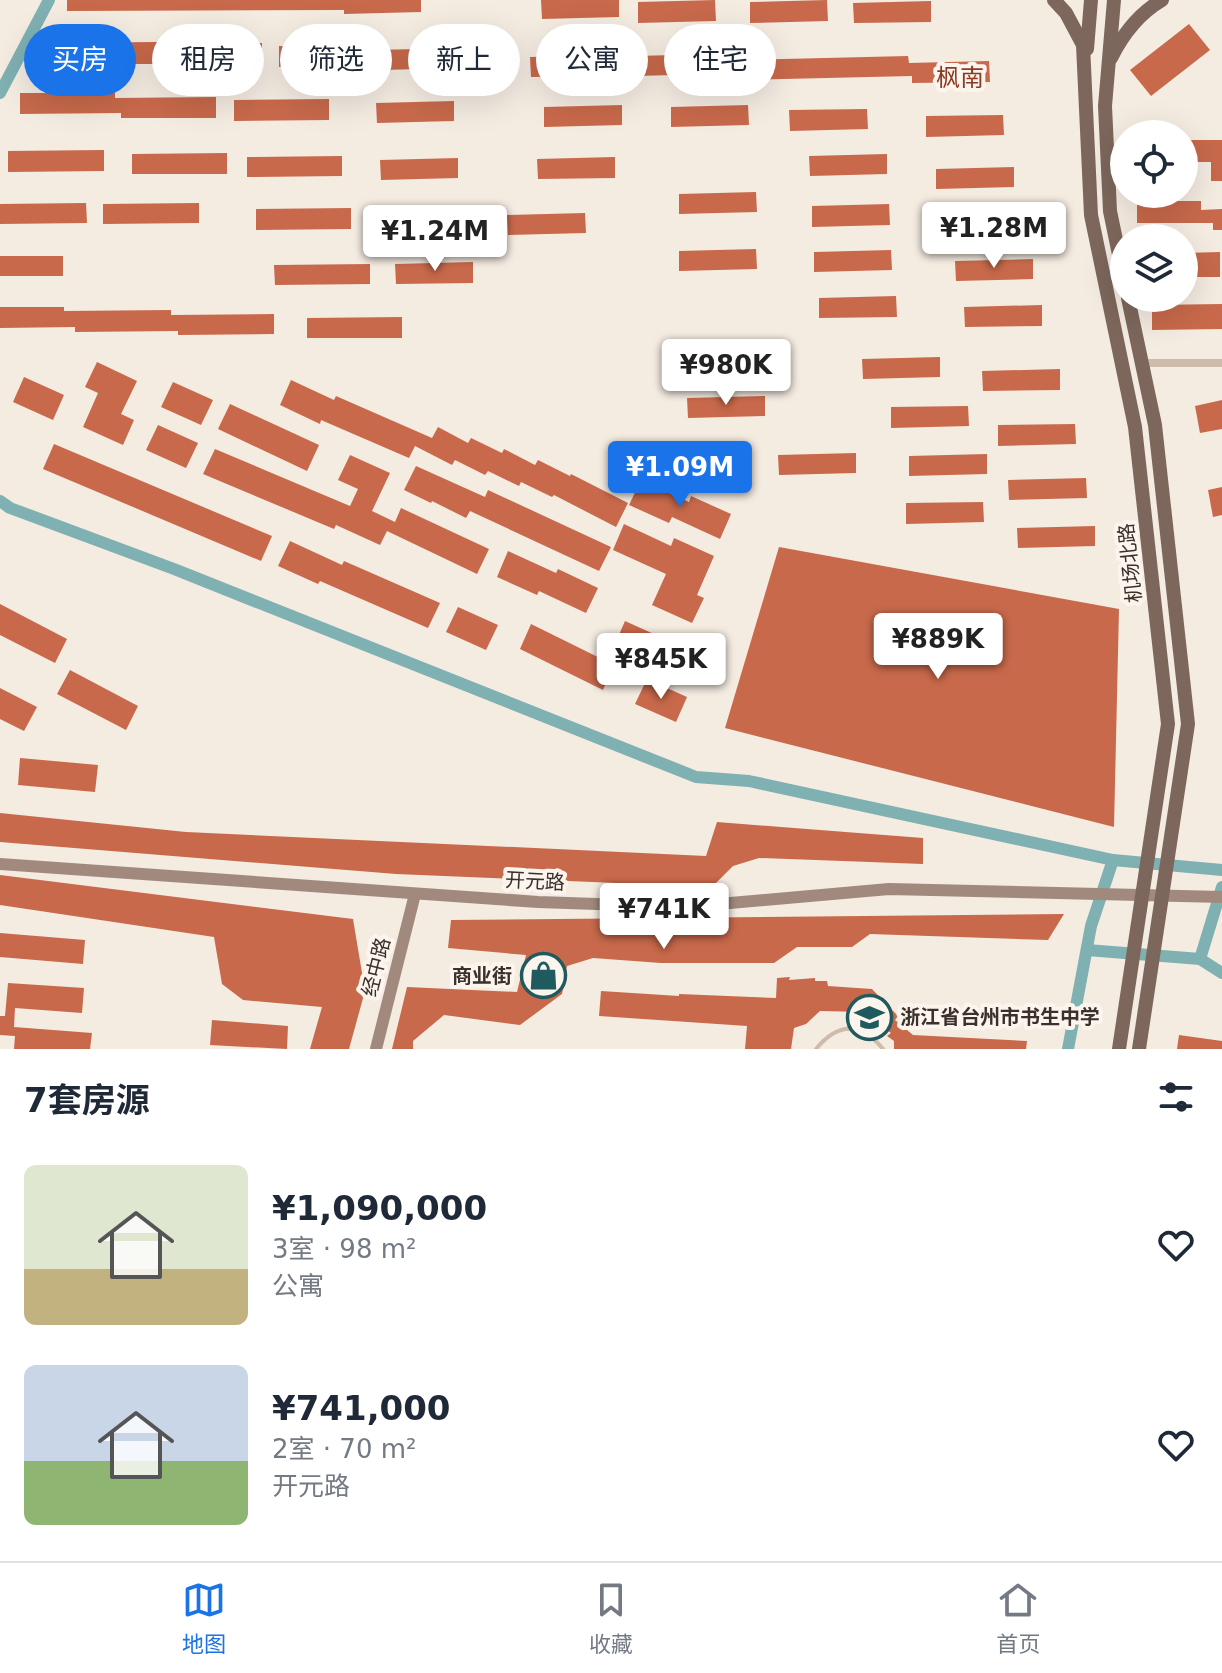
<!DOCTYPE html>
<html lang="zh">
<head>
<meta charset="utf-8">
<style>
	body { margin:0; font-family:"DejaVu Sans","Noto Sans SC",sans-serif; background:#f6f6f7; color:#1f2937; height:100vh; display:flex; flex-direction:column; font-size:30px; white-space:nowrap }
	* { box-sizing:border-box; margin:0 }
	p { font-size:26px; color:#747a83 }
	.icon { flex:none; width:44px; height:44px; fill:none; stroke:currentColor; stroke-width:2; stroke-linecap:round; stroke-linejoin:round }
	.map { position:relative; height:1049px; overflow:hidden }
	.drawer { display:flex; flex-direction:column; background:#fff; flex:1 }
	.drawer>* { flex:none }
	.guide { position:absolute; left:24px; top:24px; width:800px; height:72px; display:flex; gap:16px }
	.controls { position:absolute; left:1110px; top:120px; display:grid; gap:16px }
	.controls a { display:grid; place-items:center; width:88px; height:88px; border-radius:50%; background:#fff; box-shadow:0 8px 32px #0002; font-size:40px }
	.price { position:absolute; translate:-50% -68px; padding:0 18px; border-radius:8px; background:#fff; color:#222; font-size:26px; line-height:52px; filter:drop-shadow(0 2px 4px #0008) }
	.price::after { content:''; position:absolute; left:50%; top:48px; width:24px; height:18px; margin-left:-12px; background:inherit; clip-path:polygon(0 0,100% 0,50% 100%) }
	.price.active { background:#1a73e8; color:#fff }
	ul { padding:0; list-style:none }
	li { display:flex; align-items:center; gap:24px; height:200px; padding:0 24px }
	li span { display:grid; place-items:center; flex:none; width:224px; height:160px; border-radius:12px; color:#555 }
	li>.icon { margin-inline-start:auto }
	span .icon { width:96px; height:96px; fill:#fffc; stroke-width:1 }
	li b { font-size:34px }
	h2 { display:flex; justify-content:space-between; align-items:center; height:96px; padding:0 24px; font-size:34px }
	.tag { padding:0 28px; border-radius:36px; background:#fff; box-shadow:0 8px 32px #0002; font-size:28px; line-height:72px }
	.tag.active { background:#1a73e8; color:#fff }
	.dock { display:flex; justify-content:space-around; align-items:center; height:112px; border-top:2px solid #e0e1e3; background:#fff; font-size:22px; color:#747a83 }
	.dock a { display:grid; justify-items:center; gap:4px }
	.dock .active { color:#1a73e8 }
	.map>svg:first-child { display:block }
</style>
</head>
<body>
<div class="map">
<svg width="1222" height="1049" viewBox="0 0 1222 1049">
	<rect width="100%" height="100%" fill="#f4ebe1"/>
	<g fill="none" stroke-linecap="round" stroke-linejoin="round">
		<g stroke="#7fb0b2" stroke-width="12">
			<polyline points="0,93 49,0"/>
			<polyline points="0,501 10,508 174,569 696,777 749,781 1113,860"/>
			<polyline points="1087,950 1200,959 1222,973"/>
			<polyline points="1200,959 1222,887"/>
			<polyline points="1068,1049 1091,926 1113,860 1222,870"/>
		</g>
	</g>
	<g fill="#c8694b">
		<polygon points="67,0 421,0 421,12 344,14 344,10 67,11"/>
		<polygon points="541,0 619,0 619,17 542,19"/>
		<polygon points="715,0 716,21 638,23 638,2"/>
		<polygon points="827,0 828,21 750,23 750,2"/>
		<polygon points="931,1 931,22 854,23 853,3"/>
		<polygon points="1189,24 1210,50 1151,96 1130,70"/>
		<polygon points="153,42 262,43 262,64 58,64 58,43"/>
		<polygon points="279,46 374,46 374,50 459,48 459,68 382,70 382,66 279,67"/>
		<polygon points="713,54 713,74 636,76 635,56"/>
		<polygon points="608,55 608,76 531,77 530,57"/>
		<polygon points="908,56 909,63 989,61 990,82 912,83 912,76 740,80 739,60"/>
		<polygon points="20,93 115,93 115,98 216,97 216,118 121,118 121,113 20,114"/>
		<polygon points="329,99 329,120 234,121 234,100"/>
		<polygon points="454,101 454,121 377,123 376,103"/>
		<polygon points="622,105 622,125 544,127 544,107"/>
		<polygon points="748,105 749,125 671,127 671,107"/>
		<polygon points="867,109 868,129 790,131 789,110"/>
		<polygon points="1003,115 1004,135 926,137 926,116"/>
		<polygon points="1184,140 1222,140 1222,181 1211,181 1211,162 1184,162"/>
		<polygon points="104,150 104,171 8,172 8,151"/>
		<polygon points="227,153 227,174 132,174 132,154"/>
		<polygon points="887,154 887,174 810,176 809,156"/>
		<polygon points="342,156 342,176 247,177 247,157"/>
		<polygon points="615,157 615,178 538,179 537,159"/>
		<polygon points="458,158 458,178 381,180 380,160"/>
		<polygon points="1014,167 1014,187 936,189 936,169"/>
		<polygon points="756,192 757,212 679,214 679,194"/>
		<polygon points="1137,201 1201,201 1201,210 1222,209 1222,230 1213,230 1213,223 1137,223"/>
		<polygon points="86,203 87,223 0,224 0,204"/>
		<polygon points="199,203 199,223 103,224 103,204"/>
		<polygon points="889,204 890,225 812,227 812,206"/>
		<polygon points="351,208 351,229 256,230 256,209"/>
		<polygon points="461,208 462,228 384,230 384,210"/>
		<polygon points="585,213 586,233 508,235 507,215"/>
		<polygon points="1027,213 1028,233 950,235 950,215"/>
		<polygon points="756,249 757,269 679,271 679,251"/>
		<polygon points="891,250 892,270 814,272 814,252"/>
		<polygon points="1220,252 1220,277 1184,277 1184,253"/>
		<rect x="0" y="256" width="63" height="20"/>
		<polygon points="1033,259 1033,279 956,281 955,261"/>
		<polygon points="473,262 473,283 396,284 395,264"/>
		<polygon points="370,264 370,284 275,285 274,265"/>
		<polygon points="896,296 897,317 819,318 819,298"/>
		<polygon points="1222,304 1222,329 1152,330 1152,305"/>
		<polygon points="1042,305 1042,326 965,327 964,307"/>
		<polygon points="0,307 64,307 64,311 171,310 171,315 274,314 274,334 178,335 178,331 75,332 75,327 0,328"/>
		<polygon points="402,317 402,338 307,338 307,318"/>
		<polygon points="773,346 773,366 696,368 695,348"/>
		<polygon points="940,357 940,377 863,379 862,359"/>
		<polygon points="97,362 137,381 121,414 134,420 123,445 83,427 98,393 85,387"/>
		<polygon points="1060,369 1060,390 983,391 982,371"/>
		<polygon points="24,377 64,395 53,420 13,402"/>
		<polygon points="291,380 334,400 336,396 432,438 438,427 468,443 471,438 502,453 504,449 535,465 538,460 570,476 571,474 628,503 616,527 554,495 552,497 521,482 519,486 488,471 485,475 455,460 452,465 415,446 409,458 321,420 320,424 280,405"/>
		<polygon points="173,382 213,400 201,425 161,407"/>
		<polygon points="765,396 765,416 688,418 687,398"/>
		<polygon points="1222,400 1222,429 1200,433 1195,406"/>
		<polygon points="230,404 319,445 307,471 218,429"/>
		<polygon points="968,406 969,426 891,428 891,407"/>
		<polygon points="1075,424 1076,444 998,446 998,425"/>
		<polygon points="158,425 198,443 186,468 146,450"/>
		<polygon points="54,444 272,536 261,561 43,469"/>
		<polygon points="751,445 751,465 673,467 673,447"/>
		<polygon points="215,449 350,506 358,489 338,480 350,455 390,473 372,511 395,522 401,508 489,549 477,574 387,531 380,545 336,525 334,529 203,474"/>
		<polygon points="856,453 856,473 779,475 778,455"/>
		<polygon points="987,454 987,474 909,476 909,456"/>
		<polygon points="416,466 485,497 488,490 611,547 599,571 470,511 466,518 432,501 431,503 404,490"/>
		<polygon points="1086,478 1087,498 1009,500 1008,480"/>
		<polygon points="641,480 689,502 691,496 731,514 720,539 672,517 669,523 629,505"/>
		<polygon points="1222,487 1222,515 1213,517 1208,490"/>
		<polygon points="983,502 984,522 906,524 906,503"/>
		<polygon points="624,524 671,546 674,538 714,556 697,595 704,598 692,623 652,605 666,574 613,550"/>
		<polygon points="1095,526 1095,546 1018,548 1017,528"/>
		<polygon points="290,541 342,565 344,561 440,603 428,628 320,581 318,584 278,566"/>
		<polygon points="779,547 1119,609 1114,827 725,728"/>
		<polygon points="508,551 556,573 558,569 598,588 586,613 539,591 537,595 497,577"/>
		<polygon points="0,604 67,639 55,663 0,635"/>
		<polygon points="458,607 498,625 486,650 446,632"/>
		<polygon points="625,621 665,639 654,665 614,646"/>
		<polygon points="531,624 614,665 603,690 520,649"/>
		<polygon points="70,670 138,706 126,730 57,694"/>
		<polygon points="647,679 687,697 676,722 635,704"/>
		<polygon points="0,688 37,707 24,731 0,719"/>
		<polygon points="20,758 98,765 95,792 18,785"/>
		<polygon points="0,813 186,832 706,856 717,822 923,838 923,864 759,858 733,866 712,887 396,874 0,842"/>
		<polygon points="0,875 353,919 365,991 349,1049 310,1049 322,1007 243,1000 222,984 214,937 0,905"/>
		<polygon points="1064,914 1048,940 870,934 852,947 797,947 774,963 661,963 593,958 567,966 562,994 520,1025 444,1015 413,1041 413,1049 392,1049 407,987 517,992 526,955 448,948 451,920"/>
		<polygon points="0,933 85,940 83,964 0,957"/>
		<polygon points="790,977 789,980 815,978 815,981 827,981 828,986 872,989 898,1016 895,1020 913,1035 1027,1041 1026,1049 894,1049 894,1041 887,1036 891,1033 865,1012 820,1011 806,1024 794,1028 791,1049 745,1049 747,1026 599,1016 601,991 679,996 679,994 776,998 777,978"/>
		<polygon points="8,983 84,988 82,1013 15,1008 14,1027 92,1033 90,1049 14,1049 15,1036 0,1035 0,1016 5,1016"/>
		<polygon points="212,1020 288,1026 287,1049 210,1045"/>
		<polygon points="1179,1035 1222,1041 1222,1049 1177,1049"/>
	</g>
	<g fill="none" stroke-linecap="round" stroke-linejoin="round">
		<path stroke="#cdbbac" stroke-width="4" d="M816,1049c22,-27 45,-27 67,0"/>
		<polyline stroke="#cdbbac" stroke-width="8" points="1142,363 1222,363"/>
		<g stroke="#a18a7d" stroke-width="12">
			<polyline points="0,864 538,902 685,907 889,889 1222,897"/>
			<polyline points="376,1049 415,894"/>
		</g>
		<g stroke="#7d675c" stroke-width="14">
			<polyline points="1054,0 1066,13 1083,45 1091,215 1135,427 1168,724 1119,1049"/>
			<polyline points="1114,0 1105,106 1110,211 1124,279"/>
			<polyline points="1087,49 1091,0"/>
			<path d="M1111,58c12,-24 27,-44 51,-58"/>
			<polyline points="1128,298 1155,425 1188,724 1139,1049"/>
		</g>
	</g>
	<defs>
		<symbol id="shop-ring" viewBox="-11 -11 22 22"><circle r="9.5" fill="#fbf5ee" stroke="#1f5a5e" stroke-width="1.5"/><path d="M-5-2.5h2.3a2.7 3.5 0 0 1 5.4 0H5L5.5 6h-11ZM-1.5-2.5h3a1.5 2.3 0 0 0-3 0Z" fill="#1f5a5e"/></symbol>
		<symbol id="school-ring" viewBox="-11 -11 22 22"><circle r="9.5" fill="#fbf5ee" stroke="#1f5a5e" stroke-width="1.5"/><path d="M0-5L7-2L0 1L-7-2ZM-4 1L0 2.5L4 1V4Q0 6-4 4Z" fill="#1f5a5e"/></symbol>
	</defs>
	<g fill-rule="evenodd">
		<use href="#shop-ring" x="518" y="950" width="51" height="51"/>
		<use href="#school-ring" x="844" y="992" width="51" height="51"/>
	</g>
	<g text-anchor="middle" stroke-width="8" stroke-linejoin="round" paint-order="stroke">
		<g font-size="20" fill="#3b302b" stroke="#fbf5ee">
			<text transform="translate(1130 563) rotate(-96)" y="7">机场北路</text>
			<text transform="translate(535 881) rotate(3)" y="7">开元路</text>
			<text transform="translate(376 967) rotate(-76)" y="7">经中路</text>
		</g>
		<g font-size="20" font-weight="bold" fill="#3b302b" stroke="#fbf5ee" text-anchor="end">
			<text x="512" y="983">商业街</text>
			<text x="900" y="1024" text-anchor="start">浙江省台州市书生中学</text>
		</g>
		<g font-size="24" fill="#8c3b22" stroke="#fbf5ee">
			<text x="960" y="86">枫南</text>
		</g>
	</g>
</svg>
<div class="controls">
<a><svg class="icon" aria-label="locate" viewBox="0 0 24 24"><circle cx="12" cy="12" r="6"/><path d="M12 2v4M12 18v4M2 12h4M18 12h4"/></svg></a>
<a><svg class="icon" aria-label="layers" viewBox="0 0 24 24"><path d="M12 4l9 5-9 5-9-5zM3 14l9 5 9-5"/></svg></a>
</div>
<b class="price" style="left:994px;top:270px">¥1.28M</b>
<b class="price" style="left:435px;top:273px">¥1.24M</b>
<b class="price" style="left:726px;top:407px">¥980K</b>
<b class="price active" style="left:680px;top:509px">¥1.09M</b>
<b class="price" style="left:938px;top:681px">¥889K</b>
<b class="price" style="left:661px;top:701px">¥845K</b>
<b class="price" style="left:664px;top:951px">¥741K</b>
<div class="guide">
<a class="tag active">买房</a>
<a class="tag">租房</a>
<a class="tag">筛选</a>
<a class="tag">新上</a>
<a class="tag">公寓</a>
<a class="tag">住宅</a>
</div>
</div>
<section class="drawer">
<h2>7套房源<svg class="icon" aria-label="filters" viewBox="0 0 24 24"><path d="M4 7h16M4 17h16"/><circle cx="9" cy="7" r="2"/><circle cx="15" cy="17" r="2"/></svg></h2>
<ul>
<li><span style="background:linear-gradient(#dfe7d0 65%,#c2b280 0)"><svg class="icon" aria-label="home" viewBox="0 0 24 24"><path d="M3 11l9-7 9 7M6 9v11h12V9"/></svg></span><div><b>¥1,090,000</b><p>3室 · 98 m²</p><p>公寓</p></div><svg class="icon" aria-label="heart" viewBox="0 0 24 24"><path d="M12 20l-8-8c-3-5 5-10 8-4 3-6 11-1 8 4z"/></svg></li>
<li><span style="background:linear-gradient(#c9d6e8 60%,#8fb573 0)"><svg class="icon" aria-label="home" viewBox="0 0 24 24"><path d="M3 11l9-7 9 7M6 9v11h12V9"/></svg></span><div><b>¥741,000</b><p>2室 · 70 m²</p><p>开元路</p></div><svg class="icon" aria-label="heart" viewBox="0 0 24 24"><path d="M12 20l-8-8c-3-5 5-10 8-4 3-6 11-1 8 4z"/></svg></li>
</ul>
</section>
<nav class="dock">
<a class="active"><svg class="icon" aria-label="map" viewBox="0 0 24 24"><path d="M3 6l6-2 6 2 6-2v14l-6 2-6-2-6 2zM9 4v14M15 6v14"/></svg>地图</a>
<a><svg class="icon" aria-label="saved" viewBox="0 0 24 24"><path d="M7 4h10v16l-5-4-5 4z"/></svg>收藏</a>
<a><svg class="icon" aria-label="home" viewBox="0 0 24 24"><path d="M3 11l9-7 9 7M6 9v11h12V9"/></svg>首页</a>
</nav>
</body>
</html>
